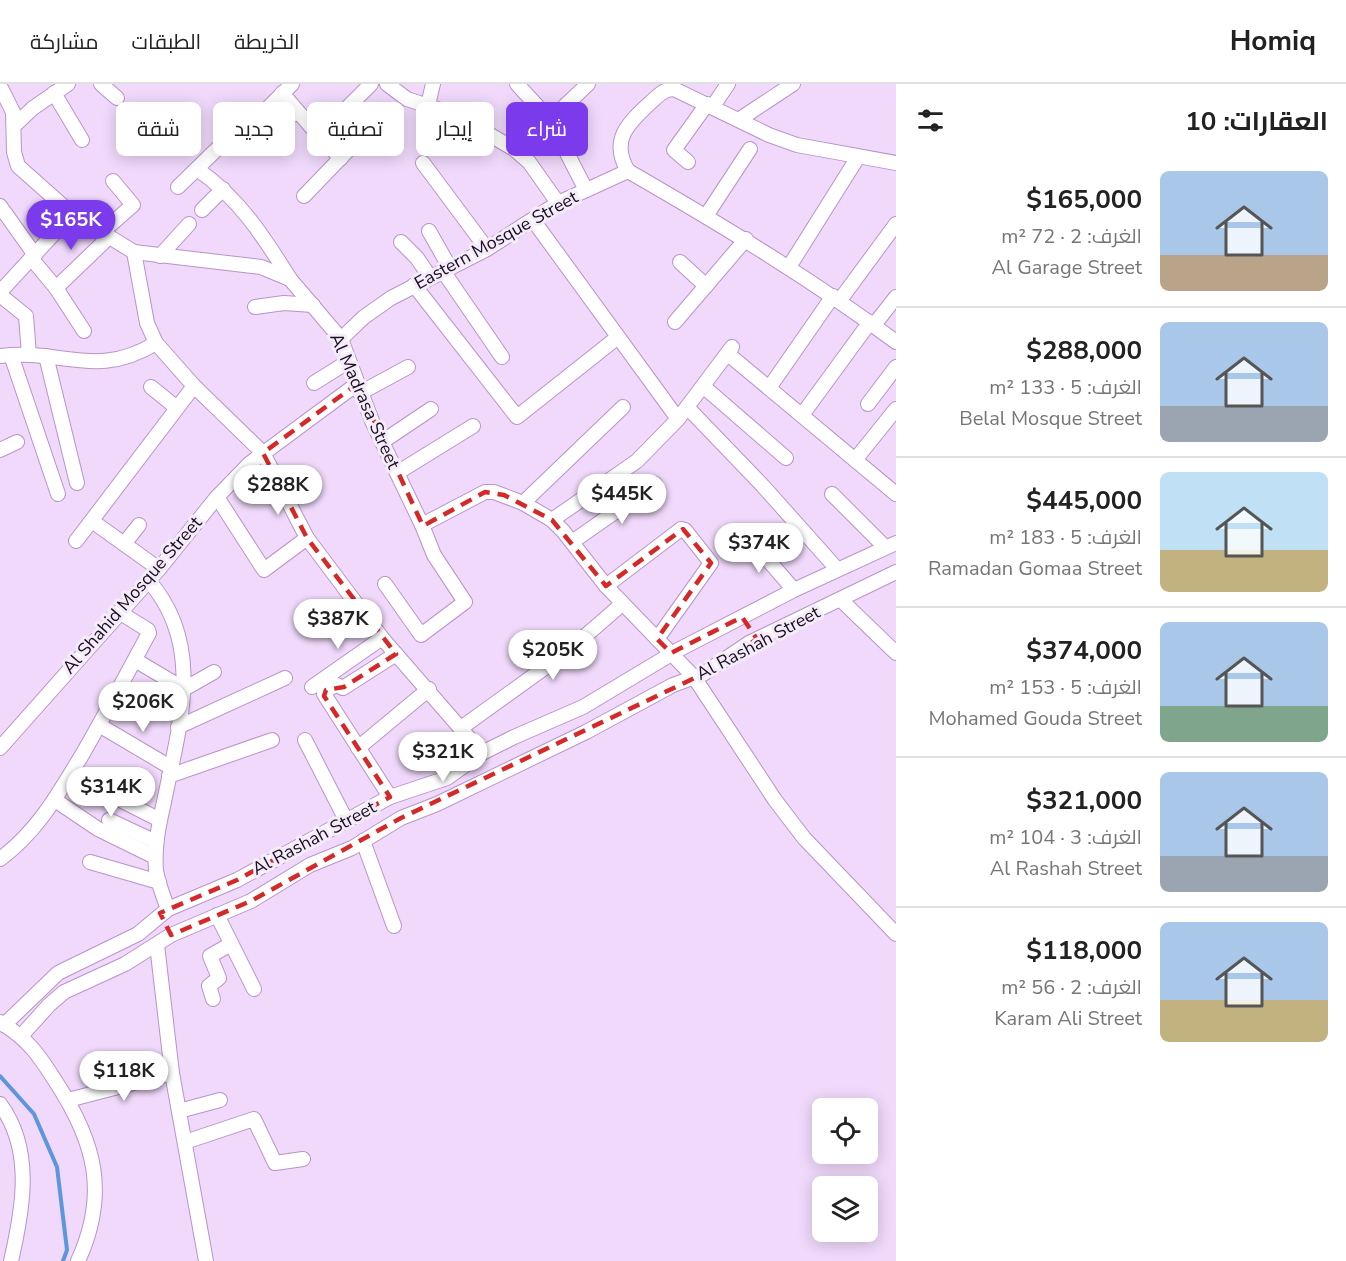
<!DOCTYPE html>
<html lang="ar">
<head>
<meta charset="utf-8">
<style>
	body { margin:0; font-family:"Nunito Sans",Cairo,sans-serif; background:#f2f2f2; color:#222; direction:rtl; height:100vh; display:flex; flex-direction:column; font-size:22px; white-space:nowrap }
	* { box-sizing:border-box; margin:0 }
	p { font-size:20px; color:#767676 }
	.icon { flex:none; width:33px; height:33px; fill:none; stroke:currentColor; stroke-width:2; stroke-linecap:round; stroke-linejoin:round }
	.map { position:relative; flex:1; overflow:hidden; direction:ltr }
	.side { display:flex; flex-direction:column; background:#fff; width:450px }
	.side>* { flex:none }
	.hud { position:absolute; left:18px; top:18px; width:570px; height:54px; direction:rtl; display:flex; gap:12px }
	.buttons { position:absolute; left:812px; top:1014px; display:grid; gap:12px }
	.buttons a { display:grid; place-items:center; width:66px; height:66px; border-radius:9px; background:#fff; box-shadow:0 3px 15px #0003; font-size:30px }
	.price { position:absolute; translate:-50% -51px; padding:0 14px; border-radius:21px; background:#fff; color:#222; font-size:20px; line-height:39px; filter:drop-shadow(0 2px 3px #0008) }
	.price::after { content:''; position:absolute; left:50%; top:36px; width:18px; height:14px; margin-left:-9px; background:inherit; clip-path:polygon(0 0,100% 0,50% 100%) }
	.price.active { background:#7c3aed; color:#fff }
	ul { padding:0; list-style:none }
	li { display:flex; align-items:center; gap:18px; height:150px; padding:0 18px }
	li+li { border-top:2px solid #e0e0e0 }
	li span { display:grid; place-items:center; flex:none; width:168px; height:120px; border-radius:9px; color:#555 }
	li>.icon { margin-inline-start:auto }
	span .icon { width:72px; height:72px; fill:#fffc; stroke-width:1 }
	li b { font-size:26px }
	h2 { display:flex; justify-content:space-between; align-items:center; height:72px; padding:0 18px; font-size:26px }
	.tag { padding:0 21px; border-radius:9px; background:#fff; box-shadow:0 3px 15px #0003; font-size:21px; line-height:54px }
	.tag.active { background:#7c3aed; color:#fff }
	header { display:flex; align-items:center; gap:36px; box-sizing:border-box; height:84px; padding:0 30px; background:#fff; border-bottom:2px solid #e0e0e0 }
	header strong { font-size:28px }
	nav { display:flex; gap:33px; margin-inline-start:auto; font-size:21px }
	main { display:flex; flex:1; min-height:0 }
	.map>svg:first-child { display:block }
</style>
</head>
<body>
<header>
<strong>Homiq</strong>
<nav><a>الخريطة</a><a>الطبقات</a><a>مشاركة</a></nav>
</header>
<main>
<section class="side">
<h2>العقارات: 10<svg class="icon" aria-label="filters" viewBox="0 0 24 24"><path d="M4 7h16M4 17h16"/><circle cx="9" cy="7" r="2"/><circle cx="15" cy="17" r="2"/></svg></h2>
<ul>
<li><span style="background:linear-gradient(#a9c7e8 70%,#b9a48a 0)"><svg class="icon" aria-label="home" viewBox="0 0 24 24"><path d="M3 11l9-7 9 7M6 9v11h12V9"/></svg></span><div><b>$165,000</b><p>الغرف: 2 · 72 m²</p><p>Al Garage Street</p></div></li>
<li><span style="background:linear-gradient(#a9c7e8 70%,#9aa5b1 0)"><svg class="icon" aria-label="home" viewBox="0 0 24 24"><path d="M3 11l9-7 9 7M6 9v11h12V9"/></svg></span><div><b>$288,000</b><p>الغرف: 5 · 133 m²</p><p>Belal Mosque Street</p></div></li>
<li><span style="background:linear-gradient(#bfe0f5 65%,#c2b280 0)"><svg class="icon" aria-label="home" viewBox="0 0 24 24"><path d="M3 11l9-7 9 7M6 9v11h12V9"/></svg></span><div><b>$445,000</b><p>الغرف: 5 · 183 m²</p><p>Ramadan Gomaa Street</p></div></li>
<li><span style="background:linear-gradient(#a9c7e8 70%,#7fa58c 0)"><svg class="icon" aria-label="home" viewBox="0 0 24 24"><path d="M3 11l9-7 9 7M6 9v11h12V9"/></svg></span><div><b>$374,000</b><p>الغرف: 5 · 153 m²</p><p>Mohamed Gouda Street</p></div></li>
<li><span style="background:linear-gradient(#a9c7e8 70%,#9aa5b1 0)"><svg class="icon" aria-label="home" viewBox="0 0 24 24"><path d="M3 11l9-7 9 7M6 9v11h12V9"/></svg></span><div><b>$321,000</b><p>الغرف: 3 · 104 m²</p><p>Al Rashah Street</p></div></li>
<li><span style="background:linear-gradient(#a9c7e8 65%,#c2b280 0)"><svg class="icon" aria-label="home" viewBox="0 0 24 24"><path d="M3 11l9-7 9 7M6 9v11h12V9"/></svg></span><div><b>$118,000</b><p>الغرف: 2 · 56 m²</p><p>Karam Ali Street</p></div></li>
</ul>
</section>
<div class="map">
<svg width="896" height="1177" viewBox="0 0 896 1177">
	<rect width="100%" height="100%" fill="#f0d9fb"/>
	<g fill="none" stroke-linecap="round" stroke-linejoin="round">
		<polyline stroke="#5d96dd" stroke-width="4" points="0,992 34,1030 57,1083 67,1166 63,1177"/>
		<defs>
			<g id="minor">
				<polyline points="101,0 117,14"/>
				<polyline points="387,0 407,15 458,32 514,65 529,78 558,119"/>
				<polyline points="517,0 550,36 586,106"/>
				<polyline points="0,2 13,28 14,68 18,82 72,130 134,168 261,183 290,195 341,255 372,337 422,441 434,471 465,518 421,551 385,500"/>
				<polyline points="54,9 82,56"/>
				<polyline points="282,9 319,52 371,0"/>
				<polyline points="428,21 433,0"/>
				<polyline points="713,22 728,0"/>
				<polyline points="740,35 793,0"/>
				<polyline points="550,36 588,0"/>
				<polyline points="15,41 33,24 68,0"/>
				<polyline points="319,52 341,74"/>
				<polyline points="246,55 268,24 292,0"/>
				<polyline points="256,60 297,27"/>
				<polyline points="688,78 674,66 707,20"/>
				<polyline points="423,79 487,165"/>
				<path d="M197,85c42,29 67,68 93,110"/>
				<path d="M628,87c-18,-30 -1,-47 22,-68 7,-6 13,-14 24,-14l95,46 28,10 99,18"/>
				<path d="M628,87c92,53 182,107 268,171"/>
				<polyline points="178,103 218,64"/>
				<polyline points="304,112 356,58"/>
				<polyline points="0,122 35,171"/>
				<polyline points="202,126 223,105"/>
				<polyline points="706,132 750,65"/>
				<polyline points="533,136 678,335"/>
				<polyline points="429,147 450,184"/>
				<polyline points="101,149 133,121 113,97"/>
				<polyline points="401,158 417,174 430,193"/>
				<polyline points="134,168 147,239 156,259 194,302 263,369 307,454 382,554 482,669"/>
				<polyline points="160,172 189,140"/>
				<polyline points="31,174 56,204 84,247"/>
				<polyline points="680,178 706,202"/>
				<polyline points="789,183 858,73"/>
				<polyline points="443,187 502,273"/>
				<polyline points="414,201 517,333 618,253"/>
				<polyline points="56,204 108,154"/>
				<polyline points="0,208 72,130"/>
				<polyline points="0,211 26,232 29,271"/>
				<polyline points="840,216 896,140"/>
				<polyline points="255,223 284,219 313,221"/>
				<polyline points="675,238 746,155"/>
				<polyline points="874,241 896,213"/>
				<polyline points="341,255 364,233 391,214 487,165 558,119 628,87"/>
				<polyline points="728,270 896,410"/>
				<polyline points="11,271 58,410"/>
				<path d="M0,272c61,-8 96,24 156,-13"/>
				<polyline points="46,272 77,399"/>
				<polyline points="314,299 349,277"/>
				<polyline points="151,303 177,324"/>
				<polyline points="704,303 786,374"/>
				<polyline points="769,304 833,212"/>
				<polyline points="360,309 408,283"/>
				<polyline points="868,320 896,283"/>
				<polyline points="687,323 763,402 837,485"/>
				<polyline points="802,331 870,238"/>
				<polyline points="382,358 431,325"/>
				<polyline points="0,366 17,358"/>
				<polyline points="855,376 896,325"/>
				<polyline points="397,389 473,342"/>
				<polyline points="832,410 885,463"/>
				<polyline points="217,413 264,486 307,454"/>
				<polyline points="523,419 623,323"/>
				<polyline points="552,436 637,377 678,335 732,263"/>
				<polyline points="92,437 159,485"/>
				<polyline points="422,441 485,408 494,408 523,419 552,436 563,447 606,502 694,593 775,716 804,754 896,850"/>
				<polyline points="749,454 794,506"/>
				<polyline points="76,457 194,302"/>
				<polyline points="572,458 655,400"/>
				<polyline points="124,460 139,441"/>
				<path d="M148,496c58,65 31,146 16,222 -5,22 -10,45 -8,68 2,13 7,26 12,39"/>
				<polyline points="606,502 681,445 685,446 711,479 657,555"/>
				<polyline points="841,516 896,569"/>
				<polyline points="135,576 184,605 214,588"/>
				<polyline points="122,602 180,633"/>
				<polyline points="312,603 382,554"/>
				<polyline points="99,641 170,683"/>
				<polyline points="178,643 285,594"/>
				<polyline points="461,644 568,567 622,520"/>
				<polyline points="305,656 347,738"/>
				<polyline points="0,664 159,485 217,413 249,380 357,300"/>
				<polyline points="358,664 429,605"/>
				<polyline points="169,692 272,656"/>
				<polyline points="103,707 160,736"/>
				<polyline points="390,713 324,610 326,606 337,601 343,604 396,570"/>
				<polyline points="55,716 98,745 155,773"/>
				<polyline points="109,736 156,758"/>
				<polyline points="363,757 394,842"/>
				<path d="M0,775c38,-28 58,-65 82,-104 23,-40 45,-81 67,-122l-1,-3 -29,-18"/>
				<polyline points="90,778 159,798"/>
				<polyline points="217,831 254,905"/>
				<polyline points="157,861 172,989 206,1177"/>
				<polyline points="213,915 209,902 219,894 210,872 231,860"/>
				<path d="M0,938c28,17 39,33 56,60 39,60 53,111 22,179"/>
				<polyline points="4,941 58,889 138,850 168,825 237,796 390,713 447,694 482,669 514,653 583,623 678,566 794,506 896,459"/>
				<polyline points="22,951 49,921 64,908 125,880 171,851 251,817 310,781 352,764 401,734 437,720 586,648 673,601 703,590 749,559 896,488"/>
				<polyline points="68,1016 172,989"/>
				<path d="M0,1020c34,46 23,105 11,157"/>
				<polyline points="179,1027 220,1016"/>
				<polyline points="185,1058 254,1035 275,1079 303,1075"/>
			</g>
		</defs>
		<use href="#minor" stroke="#b894c9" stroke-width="16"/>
		<use href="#minor" stroke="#fff" stroke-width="14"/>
	</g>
	<path fill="none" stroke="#d62828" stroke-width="4.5" stroke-dasharray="12 8" stroke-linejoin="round" d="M357,300l66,142 62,-34 19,3 48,25 54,66 77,-57 28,34 -54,76 14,14 71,-36 15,22 -54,35 -302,144 -150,83 -80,34 -11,-22 77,-33 153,-83 -66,-101 2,-6 18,-3 52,-33 -89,-116 -44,-85z"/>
	<g text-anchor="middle" stroke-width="6" stroke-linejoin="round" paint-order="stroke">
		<g font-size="18" fill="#1b0d21" stroke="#f4ecf8">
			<text transform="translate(496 156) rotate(-29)" y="6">Eastern Mosque Street</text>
			<text transform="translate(365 317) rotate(66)" y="6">Al Madrasa Street</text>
			<text transform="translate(132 511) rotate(-49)" y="6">Al Shahid Mosque Street</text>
			<text transform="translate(758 559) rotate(-28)" y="6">Al Rashah Street</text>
			<text transform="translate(314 754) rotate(-28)" y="6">Al Rashah Street</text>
		</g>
	</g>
</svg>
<div class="buttons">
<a><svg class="icon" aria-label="locate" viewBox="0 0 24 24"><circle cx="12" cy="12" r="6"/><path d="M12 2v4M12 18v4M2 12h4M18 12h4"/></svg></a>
<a><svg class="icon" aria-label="layers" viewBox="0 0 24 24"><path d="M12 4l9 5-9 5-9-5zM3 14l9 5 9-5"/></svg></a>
</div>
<b class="price active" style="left:71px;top:167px">$165K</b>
<b class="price" style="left:278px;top:432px">$288K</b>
<b class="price" style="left:622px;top:441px">$445K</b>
<b class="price" style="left:759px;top:490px">$374K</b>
<b class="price" style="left:338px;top:566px">$387K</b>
<b class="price" style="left:553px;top:597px">$205K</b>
<b class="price" style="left:143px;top:649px">$206K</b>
<b class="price" style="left:443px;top:699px">$321K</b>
<b class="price" style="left:111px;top:734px">$314K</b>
<b class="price" style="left:124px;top:1018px">$118K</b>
<div class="hud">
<a class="tag active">شراء</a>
<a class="tag">إيجار</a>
<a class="tag">تصفية</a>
<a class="tag">جديد</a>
<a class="tag">شقة</a>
</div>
</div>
</main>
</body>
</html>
